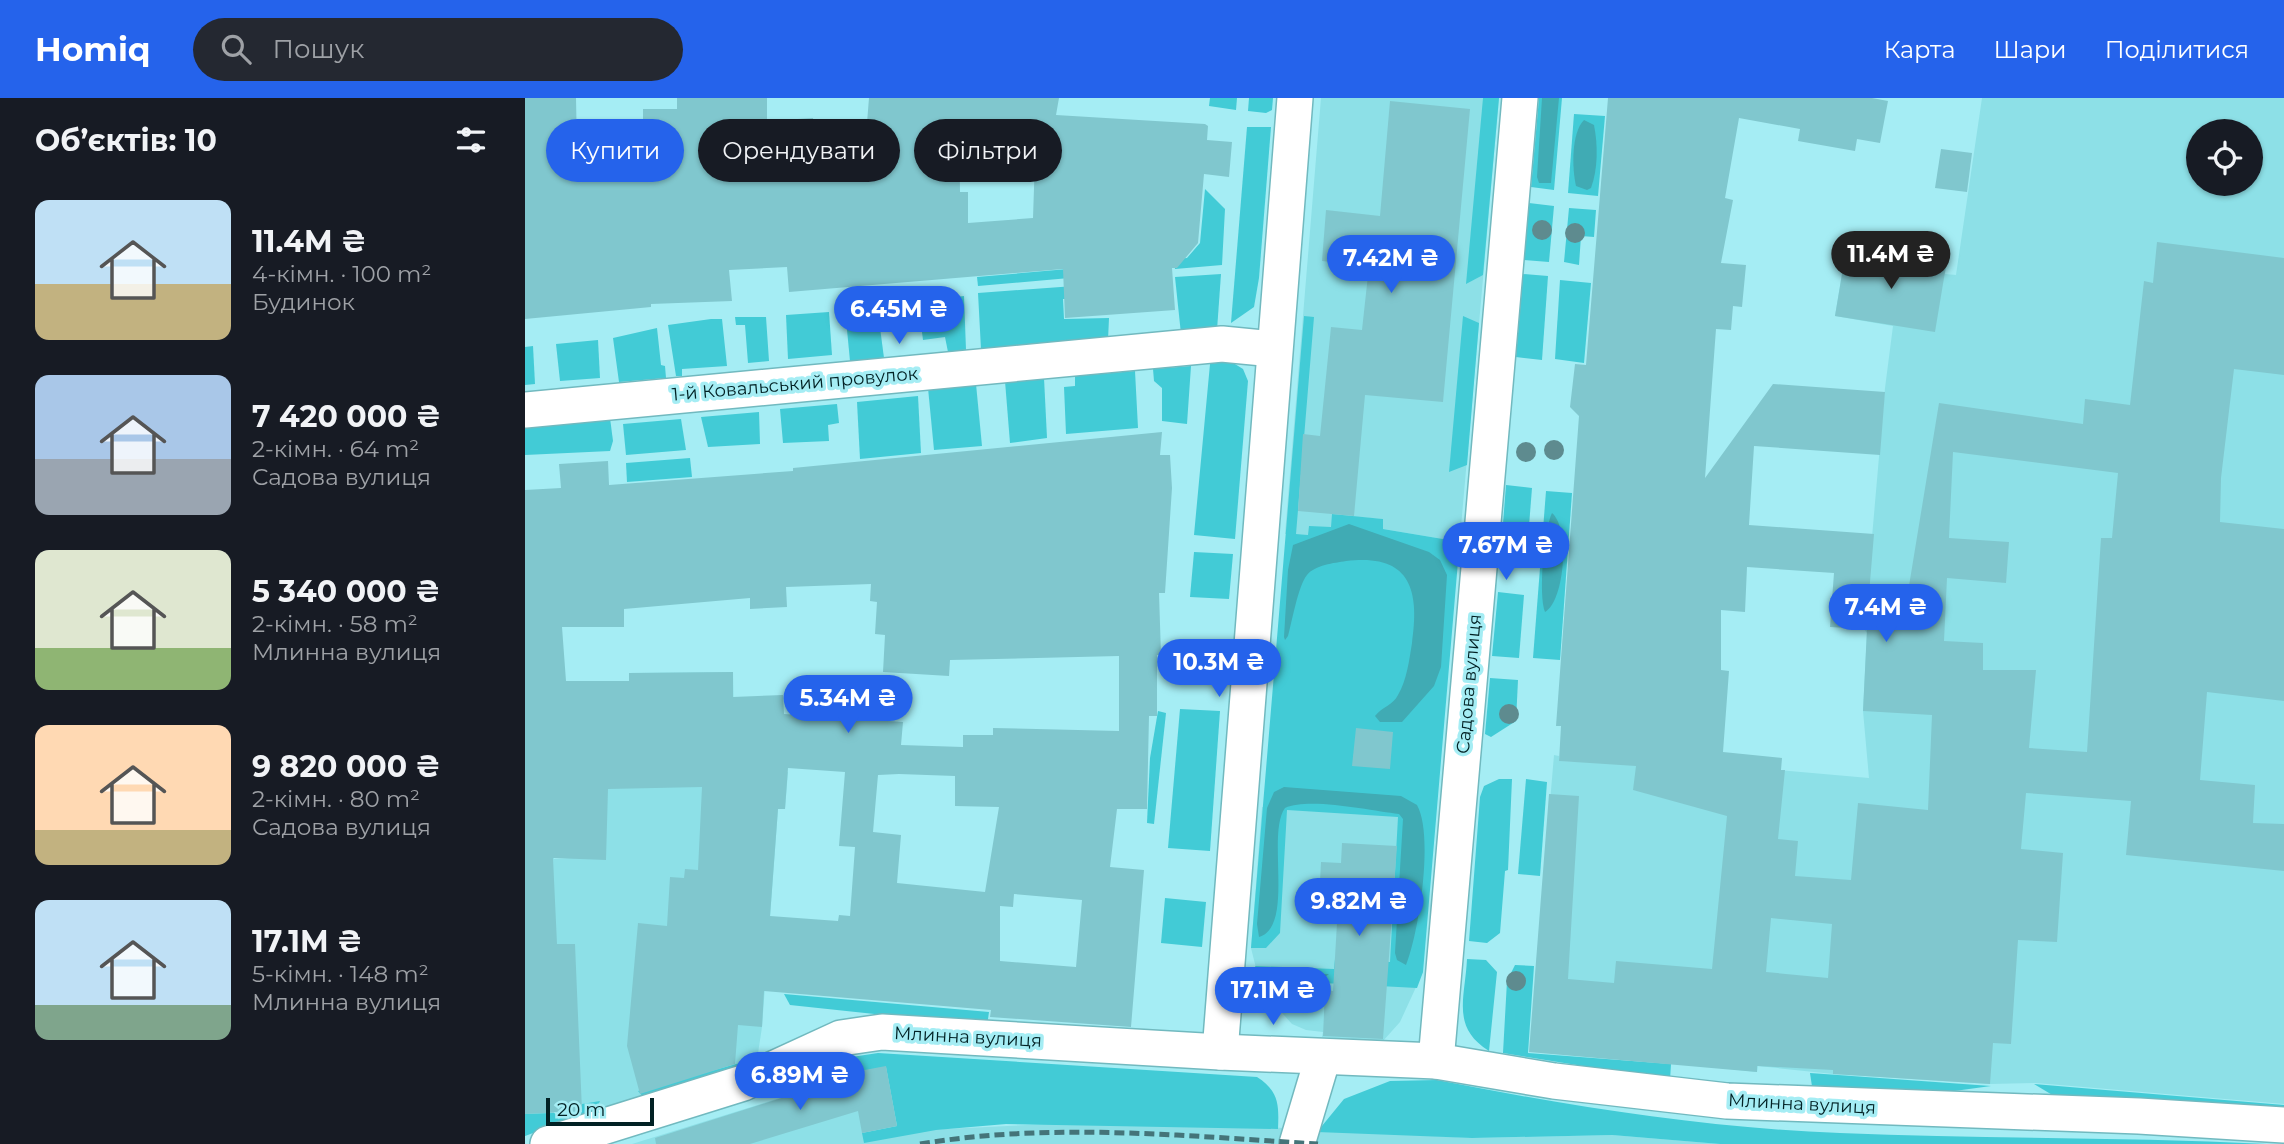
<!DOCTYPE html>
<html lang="uk">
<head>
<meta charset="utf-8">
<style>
	body { margin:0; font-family:Montserrat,sans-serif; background:#242831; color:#f1f3f6; height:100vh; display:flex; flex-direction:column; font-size:26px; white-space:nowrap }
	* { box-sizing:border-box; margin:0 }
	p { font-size:23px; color:#9ea1a6 }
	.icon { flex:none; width:38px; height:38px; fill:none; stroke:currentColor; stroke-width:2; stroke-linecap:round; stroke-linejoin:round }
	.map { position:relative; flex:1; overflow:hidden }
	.drawer { display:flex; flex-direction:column; background:#171b24; width:525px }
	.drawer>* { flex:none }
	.banner { position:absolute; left:21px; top:21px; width:665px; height:63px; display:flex; gap:14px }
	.fabs { position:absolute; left:1661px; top:21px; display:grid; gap:14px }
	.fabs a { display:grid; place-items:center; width:77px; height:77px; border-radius:50%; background:#171b24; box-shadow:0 2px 5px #0004; font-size:35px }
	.scale { position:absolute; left:21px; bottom:18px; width:108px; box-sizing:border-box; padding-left:7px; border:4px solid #022124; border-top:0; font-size:19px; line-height:24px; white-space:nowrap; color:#022124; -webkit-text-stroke:5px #a5edf4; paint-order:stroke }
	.price { position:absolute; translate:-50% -60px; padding:0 16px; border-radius:24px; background:#2563eb; color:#fff; font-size:23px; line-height:46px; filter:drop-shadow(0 2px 4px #0008) }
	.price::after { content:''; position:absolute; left:50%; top:42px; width:21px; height:16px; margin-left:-10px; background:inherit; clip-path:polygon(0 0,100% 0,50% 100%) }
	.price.on { background:#222; color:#fff }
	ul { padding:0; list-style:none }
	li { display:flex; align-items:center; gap:21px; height:175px; padding:0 35px }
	li span { display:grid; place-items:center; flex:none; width:196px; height:140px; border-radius:14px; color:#555 }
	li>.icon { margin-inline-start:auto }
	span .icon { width:84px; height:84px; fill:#fffc; stroke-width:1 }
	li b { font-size:30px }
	h2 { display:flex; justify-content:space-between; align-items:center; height:84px; padding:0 35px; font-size:30px }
	.pill { padding:0 24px; border-radius:32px; background:#171b24; box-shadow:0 2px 5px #0004; font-size:24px; line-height:63px }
	.pill.on { background:#2563eb; color:#fff }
	header { display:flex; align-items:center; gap:42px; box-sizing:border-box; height:98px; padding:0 35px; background:#2563eb; color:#fff }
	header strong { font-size:33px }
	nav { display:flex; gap:38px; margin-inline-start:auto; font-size:24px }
	.search { width:490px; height:63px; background:#242831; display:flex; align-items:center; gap:18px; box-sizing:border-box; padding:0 24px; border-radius:38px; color:#9ea1a6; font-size:26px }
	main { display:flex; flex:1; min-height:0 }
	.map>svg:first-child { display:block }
</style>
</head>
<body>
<header>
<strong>Homiq</strong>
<div class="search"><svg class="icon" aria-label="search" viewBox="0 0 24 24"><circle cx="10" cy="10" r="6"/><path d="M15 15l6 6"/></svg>Пошук</div>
<nav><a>Карта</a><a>Шари</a><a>Поділитися</a></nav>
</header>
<main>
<section class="drawer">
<h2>Об’єктів: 10<svg class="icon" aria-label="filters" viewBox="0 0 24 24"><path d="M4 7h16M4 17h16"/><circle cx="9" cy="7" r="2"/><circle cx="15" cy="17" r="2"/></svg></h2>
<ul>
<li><span style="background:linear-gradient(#bfe0f5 60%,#c2b280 0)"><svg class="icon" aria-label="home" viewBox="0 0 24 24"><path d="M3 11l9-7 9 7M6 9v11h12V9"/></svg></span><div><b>11.4M ₴</b><p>4-кімн. · 100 m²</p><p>Будинок</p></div></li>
<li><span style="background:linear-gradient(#a9c7e8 60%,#9aa5b1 0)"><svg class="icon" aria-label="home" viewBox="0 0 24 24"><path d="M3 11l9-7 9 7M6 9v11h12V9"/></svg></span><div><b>7 420 000 ₴</b><p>2-кімн. · 64 m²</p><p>Садова вулиця</p></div></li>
<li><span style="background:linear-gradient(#dfe7d0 70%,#8fb573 0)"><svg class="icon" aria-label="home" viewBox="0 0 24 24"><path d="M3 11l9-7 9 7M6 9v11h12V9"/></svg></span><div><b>5 340 000 ₴</b><p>2-кімн. · 58 m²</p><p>Млинна вулиця</p></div></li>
<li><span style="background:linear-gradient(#ffd9b3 75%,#c2b280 0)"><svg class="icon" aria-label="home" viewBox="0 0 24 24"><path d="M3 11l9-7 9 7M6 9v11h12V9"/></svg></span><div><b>9 820 000 ₴</b><p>2-кімн. · 80 m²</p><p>Садова вулиця</p></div></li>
<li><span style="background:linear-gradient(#bfe0f5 75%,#7fa58c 0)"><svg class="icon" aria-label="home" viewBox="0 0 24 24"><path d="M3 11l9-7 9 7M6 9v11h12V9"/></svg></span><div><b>17.1M ₴</b><p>5-кімн. · 148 m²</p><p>Млинна вулиця</p></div></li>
</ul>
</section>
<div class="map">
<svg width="1759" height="1046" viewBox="0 0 1759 1046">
	<rect width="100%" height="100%" fill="#a5edf4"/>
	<g fill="#8de0e7" fill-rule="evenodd">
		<polygon points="796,0 974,0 935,440 918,441 858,431 858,421 807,417 807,429 783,437 760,436"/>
		<path d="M1457,0h302v1006l-248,-21 -46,1 -157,-10 -75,-8 -1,6 -84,-9 -137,-95 18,-213 5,1v5l172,5 138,12 -6,-67 4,-78 -3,-4 21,-241 8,-62 -58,-10 11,-66 100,16 -1,8 11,1zM1673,33h53v53h-53z"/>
		<polygon points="208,574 209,621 231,672 263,674 260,711 253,711 237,929 232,962 155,991 71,1011 0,1038 0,755 28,754 29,761 46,760 52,583 104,583 104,575"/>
		<polygon points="737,709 873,718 898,874 875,924 858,943 797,939 798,934 781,932 767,926 749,906 734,882 726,850"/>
		<polygon points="361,968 372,1028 337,1035 606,1022 947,1040 1087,1037 1195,1046 107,1046 284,991 301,979"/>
	</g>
	<g fill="#42cbd6">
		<polygon points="685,0 712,0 711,12 684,8"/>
		<polygon points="724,0 748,0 747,12 741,15 723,13"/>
		<polygon points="958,0 974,0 958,177 941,186"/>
		<polygon points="1014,0 1037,0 1029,92 1006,89"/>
		<polygon points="1049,16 1080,18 1073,98 1043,95"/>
		<polygon points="722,29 746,29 734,180 729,209 706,225"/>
		<polygon points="680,91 700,111 697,167 650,171 649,161 662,160 675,145"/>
		<polygon points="1004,105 1029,108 1024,164 999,162"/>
		<polygon points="1044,110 1071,112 1069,139 1056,138 1054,167 1039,164"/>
		<polygon points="577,168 578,177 453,188 452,179"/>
		<polygon points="696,176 692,232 656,236 650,179"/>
		<polygon points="998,176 1023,178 1017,262 991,259"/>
		<polygon points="1035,182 1066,185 1059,265 1030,261"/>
		<polygon points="577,186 579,200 538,201 539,221 584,220 583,242 456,251 453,195"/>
		<polygon points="439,198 441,252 423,254 420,239 398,242 393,203"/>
		<polygon points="352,207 359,260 325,263 320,211"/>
		<polygon points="304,214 307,257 263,261 261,217"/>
		<polygon points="779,218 789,219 771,436 783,437 784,428 806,429 807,416 858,421 858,431 918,441 935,440 898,874 892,890 798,885 795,910 749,906 730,868 809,871 810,861 865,864 873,719 762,712 755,835 741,850 726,850"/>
		<polygon points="938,218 954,225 942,367 924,374"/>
		<polygon points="210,219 241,219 244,263 223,265 220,227 211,227"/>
		<polygon points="186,221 197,221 202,268 157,271 157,278 151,278 143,227"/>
		<polygon points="132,230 136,267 140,268 141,280 94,284 88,240"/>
		<polygon points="73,242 75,280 35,283 31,246"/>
		<polygon points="8,248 10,286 0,287 0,249"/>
		<polygon points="705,263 718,271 723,283 710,441 669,437 685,266"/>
		<polygon points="666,268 662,326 637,323 637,290 629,283 628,271"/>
		<polygon points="610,273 613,330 541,336 539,289 550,288 550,278"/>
		<polygon points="519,280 522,340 485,345 480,283"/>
		<polygon points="451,286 457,348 409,352 403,290"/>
		<polygon points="393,298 396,355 335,361 332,304"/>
		<polygon points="312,306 314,325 303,327 304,343 258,345 255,311"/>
		<polygon points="234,314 235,346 183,349 176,319"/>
		<polygon points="85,320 88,343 85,353 0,357 0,327"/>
		<polygon points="156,321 161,352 101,357 98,326"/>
		<polygon points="165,360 167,379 102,384 101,365"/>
		<polygon points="981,387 1007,390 1001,466 975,464"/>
		<polygon points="1021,393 1047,395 1035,562 1008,560"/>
		<polygon points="669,454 708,456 704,501 665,499"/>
		<polygon points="973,494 999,497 994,560 967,558"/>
		<polygon points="965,580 993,582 991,623 966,639 960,636"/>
		<polygon points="655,611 695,613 685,753 643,750"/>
		<polygon points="633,613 641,615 629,726 622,725 625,660"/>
		<polygon points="974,681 987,681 983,772 980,773 975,835 962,845 944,843 955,699 959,688"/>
		<polygon points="1001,681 1022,684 1015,778 993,776"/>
		<polygon points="640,800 681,804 677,849 636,845"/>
		<path d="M942,861l19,1 11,12 -8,79c-38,-24 -24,-52 -22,-92z"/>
		<polygon points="990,867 1009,868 1003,955 1146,966 1145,982 978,955 982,883"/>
		<polygon points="259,896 464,914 462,928 265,907"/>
		<path d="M353,955l379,24c22,14 22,28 21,52l-272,-5 -70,6 -72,13 -2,-10 35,-7 -11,-59 -46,8 5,-17z"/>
		<polygon points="232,962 119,1000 113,993 215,965"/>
		<polygon points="1285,975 1466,988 1422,994 1288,995"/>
		<path d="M912,982c133,26 267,48 403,53 142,6 285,4 427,11h-547l-108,-9 -140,3 -155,-6 27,-33 46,-18z"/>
		<polygon points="1509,986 1759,1007 1759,1014 1534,1001"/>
		<polygon points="75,1003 71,1011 0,1038 0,1016 57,1014 57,1006"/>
	</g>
	<g fill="#40abb4">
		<polygon points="1017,0 1034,0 1026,85 1014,85 1012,79"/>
		<path d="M1059,22l10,5c4,20 4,44 -3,63l-4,2 -11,-4c-4,-17 -5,-53 8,-66z"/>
		<path d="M1027,415c18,15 13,87 -7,99 -7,-16 -1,-83 7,-99z"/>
		<path d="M824,426l80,28 11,8 7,15 -6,92 -7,19 -32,36h-22l-5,-6c7,-9 18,-11 23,-21 9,-16 11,-34 14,-52 8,-54 -2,-90 -66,-82 -12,2 -31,4 -39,14 -9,11 -15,47 -19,61l-3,4 -1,-3 4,-67 5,-25z"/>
		<path d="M759,689l117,9 16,9c17,30 2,128 -11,160l-9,-5 -2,-7 8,-134 -4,-5c-28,-3 -89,-17 -114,-6 -19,26 10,118 -26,129l-2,-13 10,-116 7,-16z"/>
		<path d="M746,875l54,1h4l-9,7 -7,19c-21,8 -41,-4 -49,-22z"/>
	</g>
	<g fill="#80c7ce" fill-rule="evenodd">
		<path d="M0,0h51l1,49 66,-1v-37h34v-11h90v23l46,-3 2,22 51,-5 3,-37h190l-3,17 149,9 3,2 -1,14 25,2 -3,35 -25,-3 -6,69 -21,25h-5l3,42 -110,8 -2,-49 -274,23 -2,-25 -58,3 3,31 -81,3v3l-126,12zM434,22l77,8 -3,90 -65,5v-31h-8z"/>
		<path d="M1083,0h264l16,3 -8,42 -23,-4 -2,12 -57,-10 2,-12 -61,-11 -14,80 8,2 -12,63 25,2 -4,42 -9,-1 -2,24 -15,-1 -11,149 68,-94 112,8 -5,63 -126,-9 -5,79 125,9 -5,60 38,4 32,-195 144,21 2,-25 45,6 14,-124 9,2 4,-41 127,16v117l-50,-6 -13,109 -1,44 64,7v172l-77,-9 -7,88 55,5 -2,38 31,1v47l-158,-16 5,-54 -105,-8 -5,56 42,4 -6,89 -39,-2 -7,104 -18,-1 -3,41 -157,-10v-4l-76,-4v6l-228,-20 20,-258 30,2 -11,183 46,4 2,-22 96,8 15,-153 -94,-26 3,-24 -77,-5 2,-35h-5l23,-310 -9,-9 5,-43 11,1zM1428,354l165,21 -6,65h-11l-14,214 -58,-4 7,-78h-53v-27l-39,-2 3,-63 59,5 3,-41 -60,-4zM1222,469l87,6 -4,54 37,2 -4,82 69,4 -4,95 -70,-7 -7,77 -56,-4 3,-35 -20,-2 7,-69h-4l1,-12 -59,-6 6,-81 -8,-1v-60l24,2zM1246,820l61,6 -4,54 -62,-6z"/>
		<polygon points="865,3 945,11 918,304 840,297 829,418 773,413 778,336 795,338 806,229 837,232 844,168 797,163 801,112 855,118"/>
		<polygon points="1416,51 1447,55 1442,94 1410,90"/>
		<polygon points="1321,152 1421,168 1410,234 1310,218"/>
		<path d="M637,334l-2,23h10l2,33 -7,105h-6l2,62h-4v61h-8l-2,93h-30l-7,58 34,3 -13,157 -141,-10 1,-7 -227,-19 -2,36 -24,-2 -3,39 -95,30 -13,-48 11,-123 29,3 3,-49 14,1 1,-9 13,1 4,-83 -94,2 -2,71 -53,-2 4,86h18l7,167 -57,3v-624l36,-2 -2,-24 49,-3 1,24 184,-14v-3zM346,486l-1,17 7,1 -2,32 10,1 -2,37 66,4 1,-16 169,-4v75l-126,-3v7h-30v12l-62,-2 2,-23 -119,-8 -1,-19 -50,2v-25l-104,1v8h-63l-4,-54h62v-18l126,-11v11l37,-2 -1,-20zM263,670l57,4 -6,74 16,1 -5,69 -11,-1 -1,6 -68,-5 8,-107h7zM374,676l56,2v30l44,1 -14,85 -88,-9 4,-48 -28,-3 5,-57zM489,796l68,6 -6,67 -76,-6v-55l13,1z"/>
		<polygon points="831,630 868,634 865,671 827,668"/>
		<polygon points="817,745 872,748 858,941 798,938 800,892 808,893 812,825 793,823 796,764 816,765"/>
		<polygon points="361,968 372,1028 337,1035 333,1013 225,1046 131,1046 130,1040 329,977 329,974"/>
	</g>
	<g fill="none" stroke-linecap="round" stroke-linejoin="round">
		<defs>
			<g id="minor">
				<polyline points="0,312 697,246 749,251"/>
				<polyline points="695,954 770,0"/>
				<polyline points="911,963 995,0"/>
				<polyline points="23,1046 218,985 316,940 357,934 695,954 911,963 1029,983 1202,1003 1614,1018 1759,1027"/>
				<polyline points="772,1046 798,959"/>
			</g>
		</defs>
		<use href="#minor" stroke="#71b9bf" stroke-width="38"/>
		<use href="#minor" stroke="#fff" stroke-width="35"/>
		<path stroke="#447479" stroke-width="5" stroke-dasharray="10 5" stroke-linecap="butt" d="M395,1046c131,-22 266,-8 398,0"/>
	</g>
	<g fill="#5e8b8f">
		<circle cx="1017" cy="132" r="10"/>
		<circle cx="1050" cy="135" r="10"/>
		<circle cx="1029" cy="352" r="10"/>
		<circle cx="1001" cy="354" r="10"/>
		<circle cx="984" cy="616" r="10"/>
		<circle cx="991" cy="883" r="10"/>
	</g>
	<g text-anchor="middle" stroke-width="7" stroke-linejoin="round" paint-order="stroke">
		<g font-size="18" fill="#022124" stroke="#a5edf4">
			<text transform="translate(270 286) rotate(-5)" y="6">1-й Ковальський провулок</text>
			<text transform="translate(944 586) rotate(-85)" y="6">Садова вулиця</text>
			<text transform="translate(443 939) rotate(3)" y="6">Млинна вулиця</text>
			<text transform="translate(1277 1006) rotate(3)" y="6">Млинна вулиця</text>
		</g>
	</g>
</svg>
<div class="fabs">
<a><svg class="icon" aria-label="locate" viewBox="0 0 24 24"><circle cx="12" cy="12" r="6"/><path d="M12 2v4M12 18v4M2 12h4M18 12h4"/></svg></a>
</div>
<div class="scale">20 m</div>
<b class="price on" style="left:1366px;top:193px">11.4M ₴</b>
<b class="price" style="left:866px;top:197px">7.42M ₴</b>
<b class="price" style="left:374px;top:248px">6.45M ₴</b>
<b class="price" style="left:981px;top:484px">7.67M ₴</b>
<b class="price" style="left:1361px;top:546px">7.4M ₴</b>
<b class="price" style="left:694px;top:601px">10.3M ₴</b>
<b class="price" style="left:323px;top:637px">5.34M ₴</b>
<b class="price" style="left:834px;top:840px">9.82M ₴</b>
<b class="price" style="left:748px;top:929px">17.1M ₴</b>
<b class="price" style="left:275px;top:1014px">6.89M ₴</b>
<div class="banner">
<a class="pill on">Купити</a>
<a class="pill">Орендувати</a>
<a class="pill">Фільтри</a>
</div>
</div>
</main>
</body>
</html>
